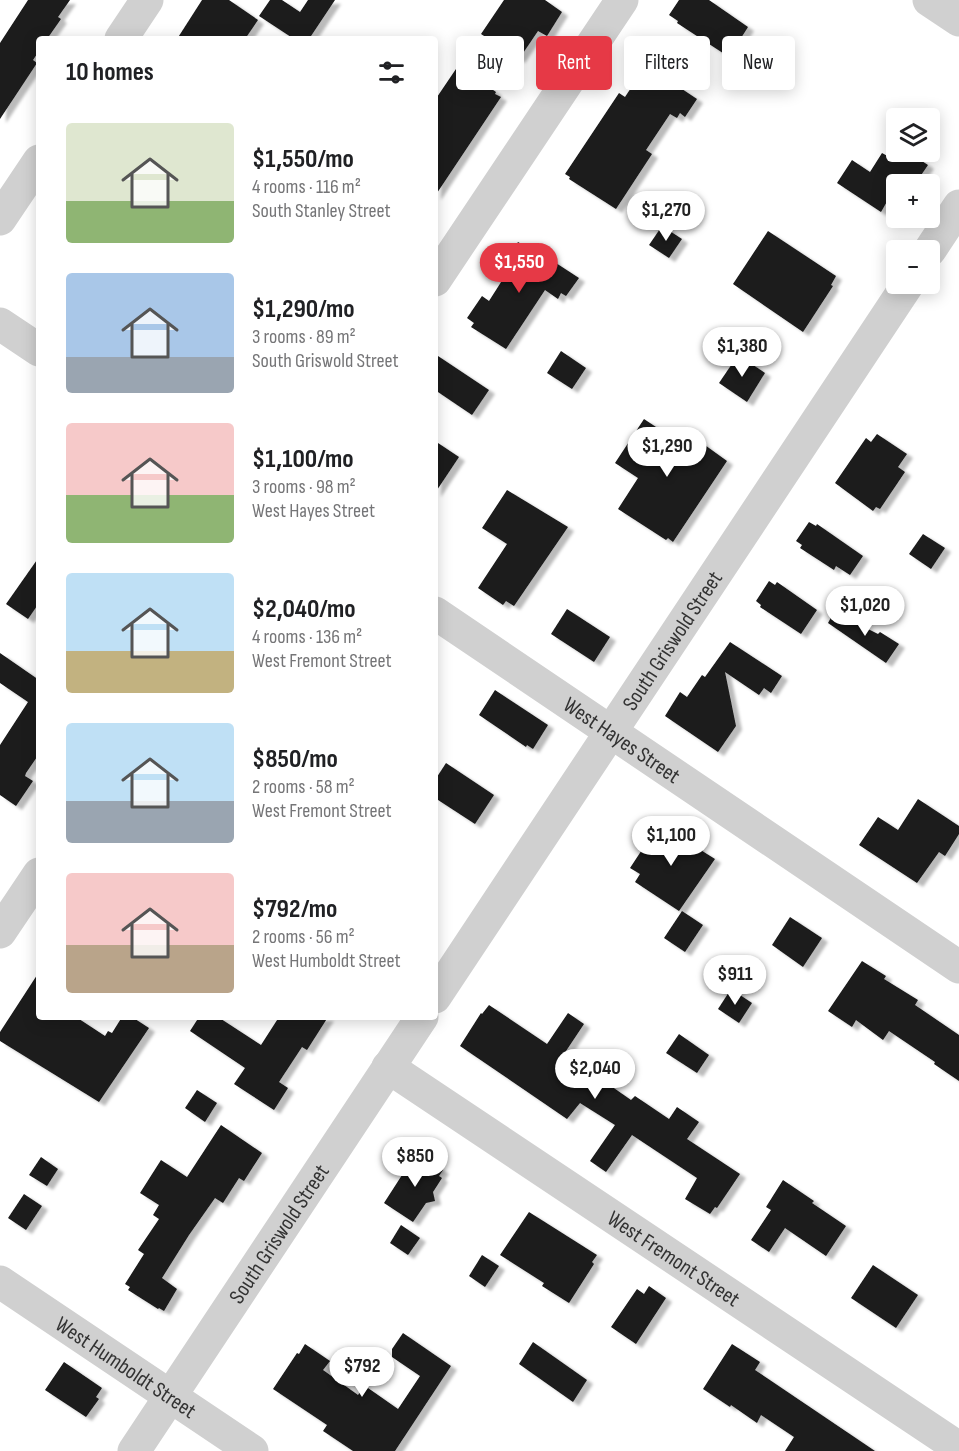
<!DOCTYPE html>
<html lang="en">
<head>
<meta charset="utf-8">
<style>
	body { margin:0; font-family:"Sofia Sans Condensed",sans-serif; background:#f2f2f2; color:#202124; height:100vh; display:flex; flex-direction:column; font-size:22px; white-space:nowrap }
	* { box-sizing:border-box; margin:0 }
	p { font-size:20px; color:#757577 }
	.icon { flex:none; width:33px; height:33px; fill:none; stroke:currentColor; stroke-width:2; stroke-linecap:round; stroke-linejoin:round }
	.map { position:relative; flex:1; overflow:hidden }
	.drawer { position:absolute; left:36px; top:36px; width:402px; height:984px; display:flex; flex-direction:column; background:#fff; border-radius:6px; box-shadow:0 3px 15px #0003 }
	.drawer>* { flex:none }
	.banner { position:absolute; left:456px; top:36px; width:412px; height:54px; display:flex; gap:12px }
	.tools { position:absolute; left:886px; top:108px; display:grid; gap:12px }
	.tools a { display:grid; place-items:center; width:54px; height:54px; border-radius:6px; background:#fff; box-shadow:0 3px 15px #0003; font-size:30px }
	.price { position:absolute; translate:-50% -51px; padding:0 14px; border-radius:21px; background:#fff; color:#222; font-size:20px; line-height:39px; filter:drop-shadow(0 2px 3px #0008) }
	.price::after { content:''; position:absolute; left:50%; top:36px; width:18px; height:14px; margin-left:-9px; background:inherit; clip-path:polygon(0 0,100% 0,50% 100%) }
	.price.selected { background:#e63946; color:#fff }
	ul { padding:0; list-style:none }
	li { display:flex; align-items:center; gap:18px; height:150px; padding:0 30px }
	li span { display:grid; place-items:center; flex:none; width:168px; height:120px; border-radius:6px; color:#555 }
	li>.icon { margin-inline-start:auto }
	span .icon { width:72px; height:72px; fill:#fffc; stroke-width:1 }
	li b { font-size:26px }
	h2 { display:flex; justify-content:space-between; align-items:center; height:72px; padding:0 30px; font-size:26px }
	.tag { padding:0 21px; border-radius:6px; background:#fff; box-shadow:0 3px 15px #0003; font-size:21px; line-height:54px }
	.tag.selected { background:#e63946; color:#fff }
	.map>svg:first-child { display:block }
</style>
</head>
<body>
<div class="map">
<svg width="959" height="1451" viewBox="0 0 959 1451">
	<defs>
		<filter id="shadow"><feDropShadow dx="6" dy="4" stdDeviation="1.5" flood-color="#0004"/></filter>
	</defs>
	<rect width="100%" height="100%" fill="#fff"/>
	<g fill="#1a1a1a" filter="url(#shadow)">
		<polygon points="28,0 70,0 58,17 61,19 47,39 39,39 39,51 33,60 37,63 0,119 0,43"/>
		<polygon points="202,0 229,0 258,20 245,39 177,39"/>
		<polygon points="270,0 282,0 300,12 308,0 335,0 309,39 294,39 259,16"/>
		<polygon points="504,0 545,0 562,12 547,36 538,31 519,59 481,34"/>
		<polygon points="679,0 709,0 748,27 729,57 677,23 678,21 669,15"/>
		<polygon points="646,65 697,99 685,117 680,113 677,118 670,114 646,150 652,154 616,209 569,179 570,177 565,174 619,93 625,97"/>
		<polygon points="458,66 496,92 495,94 501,97 435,196 435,100"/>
		<polygon points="897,149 897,152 908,152 928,165 915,184 897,184 881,212 837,183 852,160 870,172 882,153 891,158"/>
		<polygon points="662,226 682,239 669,258 649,245"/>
		<polygon points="768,231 836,276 831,285 833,286 803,332 733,284"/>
		<polygon points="518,242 538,254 539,252 579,278 566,296 561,293 558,299 545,290 506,349 471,327 474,323 467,318 482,296 489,301 510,268 504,263"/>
		<polygon points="561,351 586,368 572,389 547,373"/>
		<polygon points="435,354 489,390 472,415 435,390"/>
		<polygon points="738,355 765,373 747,402 719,383"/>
		<polygon points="644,419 677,441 684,430 727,461 673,542 668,538 666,540 618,509 638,478 615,463"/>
		<polygon points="877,434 907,454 898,467 905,472 880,509 876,507 873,511 835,483 866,438 871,442"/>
		<polygon points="435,441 459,457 435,493"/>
		<polygon points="507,490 568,527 514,606 506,601 503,605 478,588 507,544 482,528"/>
		<polygon points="809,522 816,526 817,524 863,556 850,575 836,566 834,570 800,548 802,545 796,541"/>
		<polygon points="923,534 945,548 931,569 909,554"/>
		<polygon points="39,557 39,603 28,619 6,604"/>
		<polygon points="769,581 775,585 777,582 817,610 801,634 760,607 761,605 756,601"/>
		<polygon points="567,609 610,637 594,662 551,634"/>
		<polygon points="834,612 878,634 880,632 899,644 886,663 828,623"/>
		<polygon points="730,642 782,676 771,693 764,688 759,695 725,672 736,726 718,752 665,716 680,692 687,697 702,675 705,677"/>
		<polygon points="0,653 39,680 39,754 26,773 25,776 33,781 16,806 0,795 0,745 28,702 0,683"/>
		<polygon points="495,690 548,725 533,749 527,745 526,747 479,715"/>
		<polygon points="446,763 494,795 475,824 435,798 435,780"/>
		<polygon points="918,799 959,826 959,834 945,856 939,852 917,883 859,845 878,817 898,830"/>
		<polygon points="659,824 715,859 679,911 635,882 640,874 630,868"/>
		<polygon points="682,911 703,925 685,952 664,938"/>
		<polygon points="790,917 822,938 803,967 772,945"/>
		<polygon points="862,961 886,976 884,979 918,1000 915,1005 959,1035 959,1081 934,1064 935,1062 889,1031 883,1040 856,1020 852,1027 828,1011"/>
		<polygon points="39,972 39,1017 76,1017 105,1036 108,1031 112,1033 122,1017 132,1017 149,1028 99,1102 0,1041 0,1032"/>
		<polygon points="731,989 752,1003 739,1023 718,1009"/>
		<polygon points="489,1005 547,1044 568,1013 584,1024 566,1051 600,1073 598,1077 631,1100 635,1096 669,1119 677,1107 699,1122 687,1139 740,1174 717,1208 715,1207 710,1214 685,1199 697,1178 632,1135 606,1172 590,1161 615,1125 580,1103 567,1119 460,1046 481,1013 482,1014"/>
		<polygon points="199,1017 218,1017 261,1045 279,1017 328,1017 307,1050 302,1047 279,1082 288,1088 274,1110 234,1084 245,1068 190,1031"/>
		<polygon points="679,1034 709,1055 697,1073 666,1053"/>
		<polygon points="197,1090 217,1103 205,1122 185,1108"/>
		<polygon points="221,1125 262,1153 244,1181 239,1178 223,1203 215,1198 189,1235 162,1278 177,1289 164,1311 159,1308 158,1309 128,1290 130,1287 125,1284 144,1254 138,1250 159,1219 153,1215 159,1205 140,1193 161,1160 187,1177"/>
		<polygon points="419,1154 443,1170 439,1176 442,1178 433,1192 435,1201 426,1203 413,1222 384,1203 413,1158 416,1160"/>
		<polygon points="41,1157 58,1169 47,1186 29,1175"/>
		<polygon points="783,1180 814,1201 812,1203 846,1226 826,1256 785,1228 769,1252 751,1240 771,1210 766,1207"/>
		<polygon points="24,1194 42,1206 26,1230 8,1218"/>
		<polygon points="529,1212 597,1255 592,1262 594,1264 569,1303 542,1286 544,1283 500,1255"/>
		<polygon points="401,1225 420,1238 408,1255 390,1243"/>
		<polygon points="482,1255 499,1266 485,1287 469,1276"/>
		<polygon points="873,1265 918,1295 896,1328 851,1298"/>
		<polygon points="649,1286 666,1298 636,1344 611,1327 637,1289 644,1294"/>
		<polygon points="403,1333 451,1366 395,1451 353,1451 323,1431 327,1425 273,1389 297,1353 299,1354 305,1344 330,1361 323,1370 358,1395 361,1391 364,1393 368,1388 398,1409 420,1376 392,1357 392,1349"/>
		<polygon points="533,1342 587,1380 573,1402 519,1364"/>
		<polygon points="732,1344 760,1362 755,1370 875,1451 785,1451 794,1437 761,1415 757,1423 731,1405 730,1407 703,1389"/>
		<polygon points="64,1362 102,1388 96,1397 99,1399 86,1417 45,1390"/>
	</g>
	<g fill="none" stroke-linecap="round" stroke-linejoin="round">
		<g stroke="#d0d0d0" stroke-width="33">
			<polyline points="929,0 959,20"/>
			<polyline points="121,39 147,0"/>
			<polyline points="0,219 39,161"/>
			<polyline points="930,250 959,206"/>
			<polyline points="435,280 622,0"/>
			<polyline points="0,324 39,350"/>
			<path id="s1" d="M435,613l524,354"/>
			<polyline points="0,932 39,874"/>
			<path id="s2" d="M435,997l473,-713"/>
			<path id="s3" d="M388,1067l571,381"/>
			<path id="s4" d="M0,1282l252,169"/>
			<path id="s5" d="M134,1451l288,-434"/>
		</g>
	</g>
	<g text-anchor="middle" stroke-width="6" stroke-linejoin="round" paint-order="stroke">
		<g font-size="22" fill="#333" stroke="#fff">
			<text dy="8" stroke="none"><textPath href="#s2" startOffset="428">South Griswold Street</textPath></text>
			<text dy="8" stroke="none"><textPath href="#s1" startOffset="226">West Hayes Street</textPath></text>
			<text dy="8" stroke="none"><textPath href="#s5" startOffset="261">South Griswold Street</textPath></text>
			<text dy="8" stroke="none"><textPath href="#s3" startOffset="344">West Fremont Street</textPath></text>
			<text dy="8" stroke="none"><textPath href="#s4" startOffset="152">West Humboldt Street</textPath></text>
		</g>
	</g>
</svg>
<div class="tools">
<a><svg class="icon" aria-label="layers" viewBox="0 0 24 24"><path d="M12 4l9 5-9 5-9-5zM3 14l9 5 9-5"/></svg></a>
<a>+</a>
<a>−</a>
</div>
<b class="price" style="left:666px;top:242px">$1,270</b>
<b class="price selected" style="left:519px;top:294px">$1,550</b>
<b class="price" style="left:742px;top:378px">$1,380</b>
<b class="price" style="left:667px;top:478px">$1,290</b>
<b class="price" style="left:865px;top:637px">$1,020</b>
<b class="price" style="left:671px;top:867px">$1,100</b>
<b class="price" style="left:735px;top:1006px">$911</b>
<b class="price" style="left:595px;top:1100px">$2,040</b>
<b class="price" style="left:415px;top:1188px">$850</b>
<b class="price" style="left:362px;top:1398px">$792</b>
<div class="banner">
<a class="tag">Buy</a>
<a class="tag selected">Rent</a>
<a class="tag">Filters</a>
<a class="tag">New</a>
</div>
<section class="drawer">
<h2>10 homes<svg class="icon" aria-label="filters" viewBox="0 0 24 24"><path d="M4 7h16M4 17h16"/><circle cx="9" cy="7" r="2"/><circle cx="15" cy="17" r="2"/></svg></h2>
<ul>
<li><span style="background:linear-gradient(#dfe7d0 65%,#8fb573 0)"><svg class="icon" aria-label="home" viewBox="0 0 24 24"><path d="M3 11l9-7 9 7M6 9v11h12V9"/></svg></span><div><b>$1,550/mo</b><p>4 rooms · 116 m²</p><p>South Stanley Street</p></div></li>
<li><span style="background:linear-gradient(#a9c7e8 70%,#9aa5b1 0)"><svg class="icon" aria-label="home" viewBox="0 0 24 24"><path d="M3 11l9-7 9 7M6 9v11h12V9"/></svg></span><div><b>$1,290/mo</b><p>3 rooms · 89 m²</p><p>South Griswold Street</p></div></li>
<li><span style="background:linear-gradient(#f6c9c9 60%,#8fb573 0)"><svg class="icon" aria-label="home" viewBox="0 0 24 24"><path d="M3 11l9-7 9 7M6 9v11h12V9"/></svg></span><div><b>$1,100/mo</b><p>3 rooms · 98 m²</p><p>West Hayes Street</p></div></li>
<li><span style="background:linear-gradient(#bfe0f5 65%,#c2b280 0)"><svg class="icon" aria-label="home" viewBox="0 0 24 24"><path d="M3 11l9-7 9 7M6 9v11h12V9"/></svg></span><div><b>$2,040/mo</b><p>4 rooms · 136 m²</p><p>West Fremont Street</p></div></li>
<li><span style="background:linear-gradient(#bfe0f5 65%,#9aa5b1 0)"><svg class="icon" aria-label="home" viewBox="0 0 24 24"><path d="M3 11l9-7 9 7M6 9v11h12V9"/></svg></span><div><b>$850/mo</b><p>2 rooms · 58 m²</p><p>West Fremont Street</p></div></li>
<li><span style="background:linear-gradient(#f6c9c9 60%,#b9a48a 0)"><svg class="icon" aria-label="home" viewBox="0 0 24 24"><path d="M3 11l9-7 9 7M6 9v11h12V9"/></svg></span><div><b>$792/mo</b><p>2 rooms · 56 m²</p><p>West Humboldt Street</p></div></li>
</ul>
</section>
</div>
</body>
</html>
